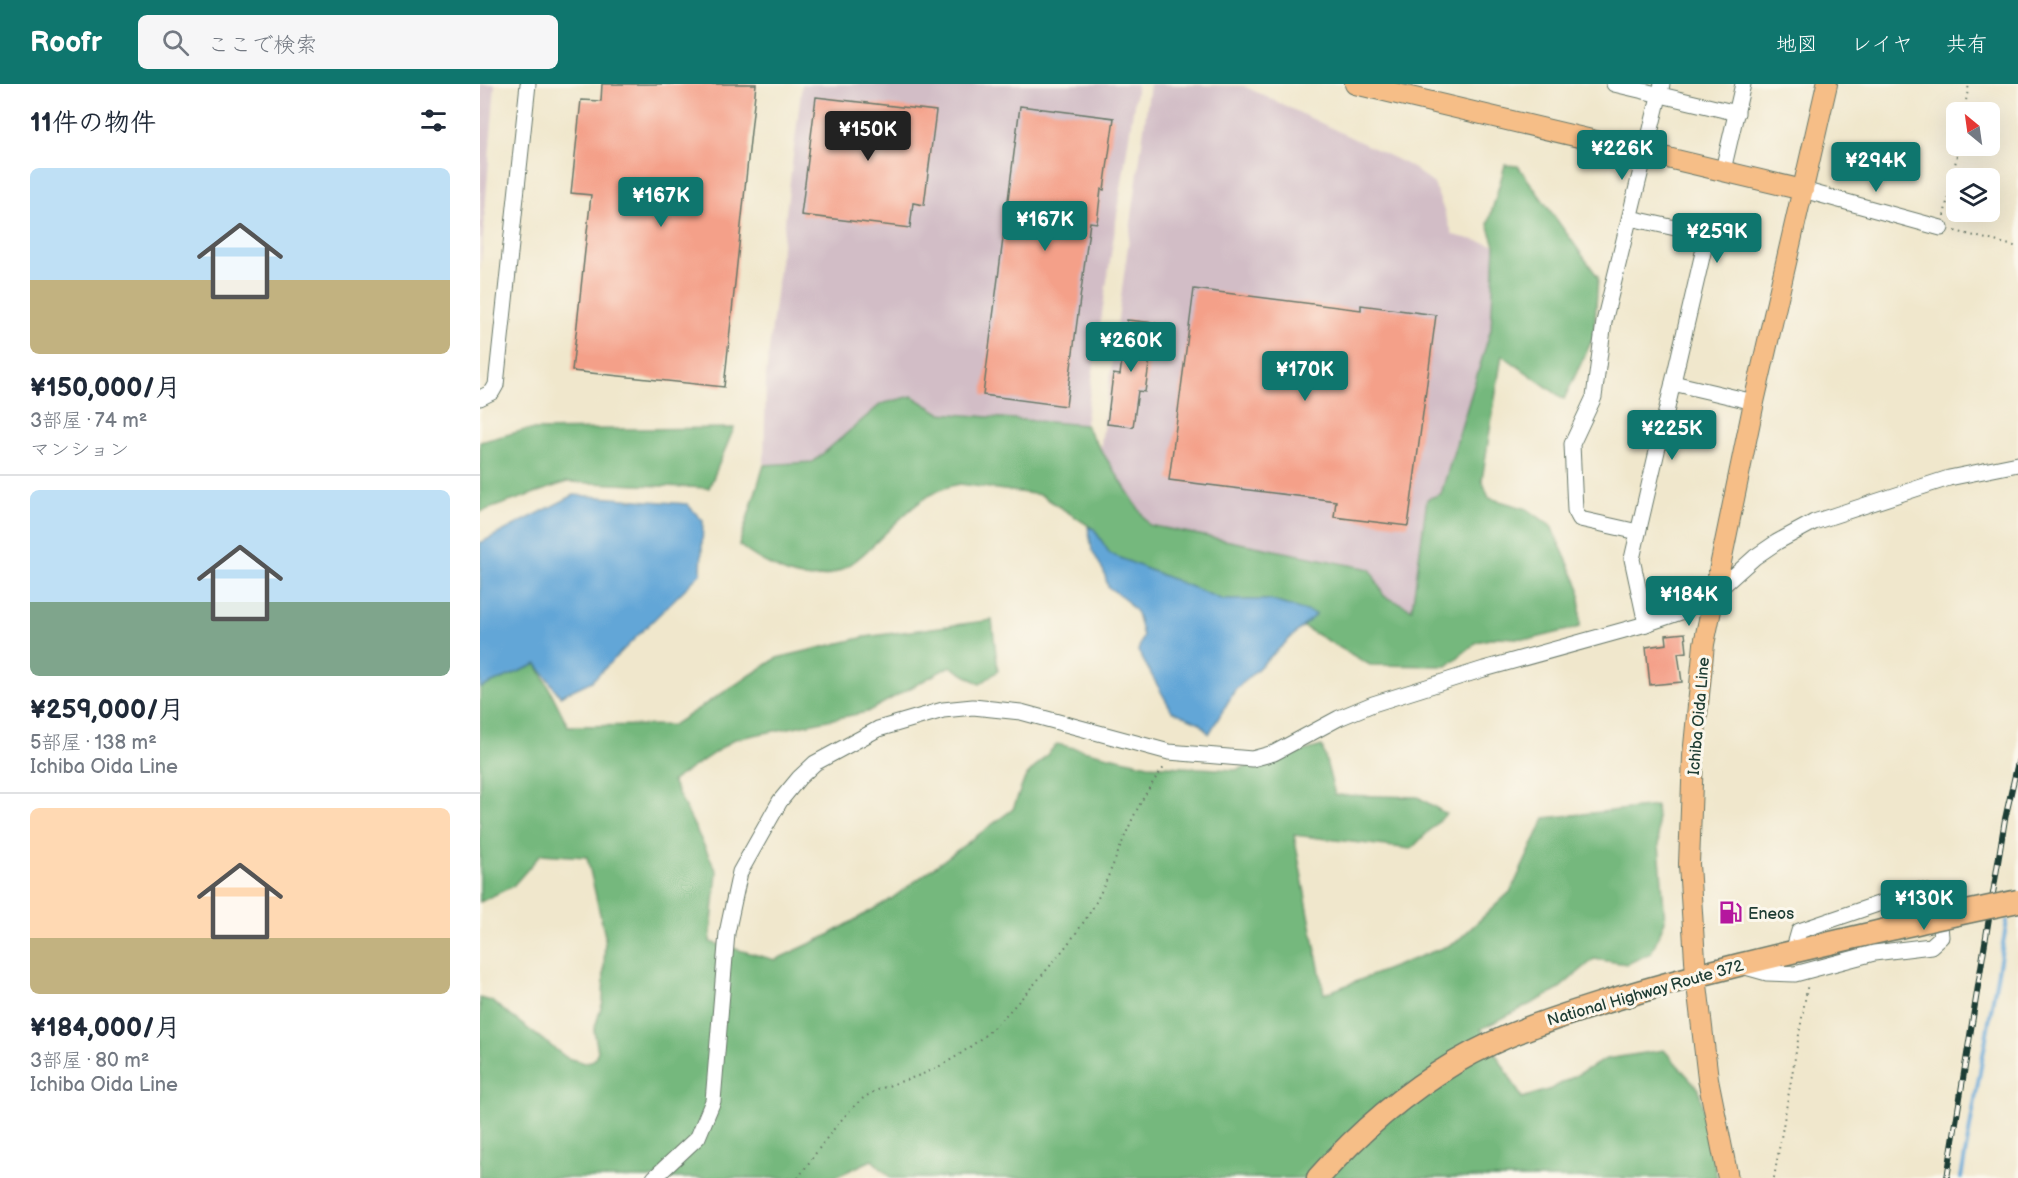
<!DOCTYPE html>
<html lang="ja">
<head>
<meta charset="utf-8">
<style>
	body { margin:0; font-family:"Balsamiq Sans","Klee One",sans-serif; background:#f6f6f7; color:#1f2937; height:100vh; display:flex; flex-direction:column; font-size:22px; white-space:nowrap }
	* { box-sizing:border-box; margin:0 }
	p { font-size:20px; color:#747a83 }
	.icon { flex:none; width:33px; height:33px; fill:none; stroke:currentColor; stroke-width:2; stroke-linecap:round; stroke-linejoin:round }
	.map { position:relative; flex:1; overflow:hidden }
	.details { display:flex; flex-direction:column; background:#fff; width:480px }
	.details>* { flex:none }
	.needle { width:39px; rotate:331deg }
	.fabs { position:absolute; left:1466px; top:18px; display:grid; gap:12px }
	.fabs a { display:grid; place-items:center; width:54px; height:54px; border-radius:9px; background:#fff; box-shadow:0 6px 24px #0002; font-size:30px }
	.price { position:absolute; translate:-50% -51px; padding:0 14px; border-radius:6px; background:#0f766e; color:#fff; font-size:20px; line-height:39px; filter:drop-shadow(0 2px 3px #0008) }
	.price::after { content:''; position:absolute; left:50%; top:36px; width:18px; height:14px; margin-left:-9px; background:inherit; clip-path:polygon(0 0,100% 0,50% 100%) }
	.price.on { background:#222; color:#fff }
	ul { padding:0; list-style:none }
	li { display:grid; align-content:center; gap:12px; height:318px; padding:0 30px }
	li+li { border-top:2px solid #e0e1e3 }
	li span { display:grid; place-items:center; height:186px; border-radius:9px; color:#555 }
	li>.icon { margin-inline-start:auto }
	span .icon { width:108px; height:108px; fill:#fffc; stroke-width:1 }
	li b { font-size:26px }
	h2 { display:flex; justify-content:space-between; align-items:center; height:72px; padding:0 30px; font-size:26px }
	header { display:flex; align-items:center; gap:36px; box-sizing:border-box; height:84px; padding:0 30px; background:#0f766e; color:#fff }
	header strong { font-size:28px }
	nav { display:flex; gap:33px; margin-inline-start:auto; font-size:21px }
	.search { width:420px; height:54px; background:#f6f6f7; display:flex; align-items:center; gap:15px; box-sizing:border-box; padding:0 21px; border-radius:9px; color:#747a83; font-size:22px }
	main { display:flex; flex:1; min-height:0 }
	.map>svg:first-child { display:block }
</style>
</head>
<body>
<header>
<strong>Roofr</strong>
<div class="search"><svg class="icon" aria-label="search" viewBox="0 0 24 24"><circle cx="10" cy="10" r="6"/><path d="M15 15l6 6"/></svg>ここで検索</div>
<nav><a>地図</a><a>レイヤ</a><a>共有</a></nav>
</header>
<main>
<section class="details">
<h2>11件の物件<svg class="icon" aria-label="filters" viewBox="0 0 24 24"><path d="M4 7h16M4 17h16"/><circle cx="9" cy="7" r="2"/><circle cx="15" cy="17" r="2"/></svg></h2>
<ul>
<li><span style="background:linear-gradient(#bfe0f5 60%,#c2b280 0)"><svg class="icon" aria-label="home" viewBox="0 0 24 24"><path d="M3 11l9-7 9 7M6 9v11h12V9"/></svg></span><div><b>¥150,000/月</b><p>3部屋 · 74 m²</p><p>マンション</p></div></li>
<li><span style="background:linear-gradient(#bfe0f5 60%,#7fa58c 0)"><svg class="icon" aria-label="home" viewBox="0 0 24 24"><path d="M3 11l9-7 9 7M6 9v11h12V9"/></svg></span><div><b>¥259,000/月</b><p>5部屋 · 138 m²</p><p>Ichiba Oida Line</p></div></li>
<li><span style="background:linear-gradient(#ffd9b3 70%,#c2b280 0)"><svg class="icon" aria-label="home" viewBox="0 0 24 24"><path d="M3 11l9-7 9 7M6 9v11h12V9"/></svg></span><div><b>¥184,000/月</b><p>3部屋 · 80 m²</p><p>Ichiba Oida Line</p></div></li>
</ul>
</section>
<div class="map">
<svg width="1538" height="1094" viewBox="0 0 1538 1094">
	<rect width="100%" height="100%" fill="#fbf7ec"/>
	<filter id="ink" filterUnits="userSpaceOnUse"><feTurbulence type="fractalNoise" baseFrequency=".0167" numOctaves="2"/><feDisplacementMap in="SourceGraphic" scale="12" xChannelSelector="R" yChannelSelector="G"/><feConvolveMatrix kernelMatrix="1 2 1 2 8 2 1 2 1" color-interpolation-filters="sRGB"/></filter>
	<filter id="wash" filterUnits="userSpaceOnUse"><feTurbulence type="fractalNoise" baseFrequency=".008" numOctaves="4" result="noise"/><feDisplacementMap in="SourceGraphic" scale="24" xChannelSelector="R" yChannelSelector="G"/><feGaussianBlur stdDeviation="1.35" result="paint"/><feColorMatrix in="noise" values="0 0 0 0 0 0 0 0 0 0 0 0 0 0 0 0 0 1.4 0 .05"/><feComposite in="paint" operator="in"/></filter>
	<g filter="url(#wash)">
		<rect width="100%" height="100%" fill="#f0e7cc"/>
		<g fill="#d2bdc6">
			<polygon points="0,0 15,0 0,190"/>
			<polygon points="322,0 657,0 605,341 460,329 432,312 401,320 333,378 284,381 286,291"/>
			<polygon points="670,0 764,2 930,82 954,100 973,151 1015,161 1012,245 961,410 947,415 932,525 904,512 890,485 669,441 620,367"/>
		</g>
		<g fill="#74b87d" stroke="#4a7a58" stroke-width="1.5">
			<path d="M1025,81l13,1 80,111 -4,59 -30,63 -62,-44 -20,125 7,18 38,11 24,17 29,63v38l-48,12 -34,-2 -21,5 -30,24 -77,-1 -68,-39 13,-12 -45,-14h-47l-113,-46 -16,-25 -53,-34 -81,-11c-70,10 -100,122 -178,87 -16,-8 -29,-14 -43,-26l25,-80 49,-3 68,-58 31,-8 28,17 145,12 64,100 221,44 14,27 28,13 15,-110 14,-5 50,-165 4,-84 -7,-21z"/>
			<polygon points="254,344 229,404 87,398 0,428 0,358 45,346"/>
			<polygon points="512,536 518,587 500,600 470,582 387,628 255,655 192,697 237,788 230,858 295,876 347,852 411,815 533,725 545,694 577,660 668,681 755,686 842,662 855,711 938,713 966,730 931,765 814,751 844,910 975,859 1031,807 1065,734 1176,722 1185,837 1171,869 1147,880 1114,875 1076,907 1001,945 1042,1014 1071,1005 1126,975 1184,966 1219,1005 1237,1094 411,1094 392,1076 353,1094 0,1094 0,914 11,917 87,974 105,979 114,976 118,967 114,946 123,918 125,852 107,773 61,770 33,802 0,818 0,604 57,580 88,642 193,641 297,574 385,553"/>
		</g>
		<g fill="#62a6d7" stroke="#407286" stroke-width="1.5">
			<polygon points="94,411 207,420 223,437 221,489 112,597 80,612 57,580 0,604 0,459"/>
			<polygon points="608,443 614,445 630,470 743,516 790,516 836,530 755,606 729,650 720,639 692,627 658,567 663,552 657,529 644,514 628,503 624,488 612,466"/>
		</g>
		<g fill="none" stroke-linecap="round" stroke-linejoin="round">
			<polyline stroke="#62a6d7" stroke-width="4" points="1481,1094 1527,837"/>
		</g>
		<g id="blocks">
			<g fill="#f4a089">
				<polygon points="122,0 276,0 244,303 92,287 111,111 91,109 101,16 121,17"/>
				<polygon points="336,13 456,27 444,121 433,119 430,144 321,131"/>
				<polygon points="540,22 634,34 624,106 621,105 617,139 610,138 586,322 503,311"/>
				<polygon points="714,205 881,226 881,221 956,231 928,442 854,433 856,417 689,396"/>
				<polygon points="647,236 675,239 665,308 658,307 653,343 627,340 633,290 640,291"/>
				<polygon points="1205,549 1207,568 1198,569 1202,598 1170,601 1166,563 1187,560 1186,551"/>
			</g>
		</g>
	</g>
	<g filter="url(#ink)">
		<use href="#blocks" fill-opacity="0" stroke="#687869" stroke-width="1.5"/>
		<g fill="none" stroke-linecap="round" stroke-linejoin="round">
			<defs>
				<g id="minor">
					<polyline points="1134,0 1257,29"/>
					<polyline points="1243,86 1263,0"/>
					<polyline points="1323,106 1461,144"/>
					<polyline points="1150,134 1218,149 1225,160 1152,475 1166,540"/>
					<polyline points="1193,299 1274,318"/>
					<polyline points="0,314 12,308 16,301 48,0"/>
					<polyline points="1158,448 1100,435 1095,426 1092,360 1114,313 1124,238 1182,0"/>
					<polyline points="1262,882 1287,889 1315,890 1394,869 1451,862 1461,853 1458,818 1453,809 1439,806 1319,847 1313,868"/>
					<polyline points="174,1094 218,1053 233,1017 247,849 260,788 300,717 319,694 335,679 398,645 463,626 493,623 541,628 689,668 772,675 794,669 859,634 893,620 1004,585 1166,540 1204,527 1236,508 1275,473 1297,458 1334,438 1469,394 1538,380"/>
				</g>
				<g id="major">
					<polyline points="875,0 1323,106"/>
					<polyline points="1248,1094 1228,995 1216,892 1209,780 1213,672 1224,560 1274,318 1347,0"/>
				</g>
				<path id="highway" d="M838,1094c39,-44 88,-86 138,-116 49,-29 102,-45 156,-62 104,-32 211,-55 317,-80"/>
			</defs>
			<use href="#minor" stroke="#687869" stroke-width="17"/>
			<use href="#major" stroke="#687869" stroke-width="22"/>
			<use href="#highway" stroke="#687869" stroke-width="25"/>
			<g stroke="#687869" stroke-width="2" stroke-dasharray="1.5 4.5" stroke-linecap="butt">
				<polyline points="1484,28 1489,0"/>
				<polyline points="1464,132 1479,62"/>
				<polyline points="1475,147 1538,163"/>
				<path d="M318,1094c19,-26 38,-56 63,-78 16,-14 51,-20 71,-30 27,-13 52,-32 73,-54 29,-31 74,-80 93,-118 24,-48 33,-91 68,-133"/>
				<polyline points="1294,1094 1328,899"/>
			</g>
			<use href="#minor" stroke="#fff" stroke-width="15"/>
			<use href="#major" stroke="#f6be87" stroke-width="20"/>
			<use href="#highway" stroke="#f6be87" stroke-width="22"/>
			<defs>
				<polyline id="rail" points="1467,1094 1525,735 1538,678"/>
			</defs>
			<use href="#rail" stroke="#1f3d34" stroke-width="6"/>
			<use href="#rail" stroke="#fbf7ec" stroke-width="4" stroke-dasharray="11" stroke-linecap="butt"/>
			<defs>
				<polyline id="highway-bridge" points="1449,836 1538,817"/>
			</defs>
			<use href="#highway-bridge" stroke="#687869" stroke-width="25" stroke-linecap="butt"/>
			<use href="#highway-bridge" stroke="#f6be87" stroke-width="22"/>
		</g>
	</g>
	<defs>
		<symbol id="fuel-bare" viewBox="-9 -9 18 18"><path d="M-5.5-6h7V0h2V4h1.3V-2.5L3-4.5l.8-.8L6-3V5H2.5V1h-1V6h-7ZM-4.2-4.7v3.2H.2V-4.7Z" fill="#b5179e" stroke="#fbf7ec" stroke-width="2.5" paint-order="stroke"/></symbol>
	</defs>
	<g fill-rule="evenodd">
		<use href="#fuel-bare" x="1234" y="812" width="33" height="33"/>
	</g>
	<g text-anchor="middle" stroke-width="6" stroke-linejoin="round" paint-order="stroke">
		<g font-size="16" fill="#1f3d34" stroke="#fbf7ec">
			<text transform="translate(1218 632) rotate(-85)" y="6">Ichiba Oida Line</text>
			<text transform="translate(1165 908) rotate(-16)" y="6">National Highway Route 372</text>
		</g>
		<g font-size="16" fill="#1f3d34" stroke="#fbf7ec" text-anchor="start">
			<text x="1268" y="835">Eneos</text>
		</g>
	</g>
</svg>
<div class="fabs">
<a><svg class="needle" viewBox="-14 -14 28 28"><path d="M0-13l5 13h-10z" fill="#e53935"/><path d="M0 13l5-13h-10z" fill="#747a83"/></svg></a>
<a><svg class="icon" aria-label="layers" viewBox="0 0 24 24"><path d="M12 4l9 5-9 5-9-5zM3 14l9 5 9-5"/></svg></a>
</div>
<b class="price on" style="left:388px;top:78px">¥150K</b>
<b class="price" style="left:1142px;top:97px">¥226K</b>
<b class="price" style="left:1396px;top:109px">¥294K</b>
<b class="price" style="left:181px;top:144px">¥167K</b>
<b class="price" style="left:565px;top:168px">¥167K</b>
<b class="price" style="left:1237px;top:180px">¥259K</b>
<b class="price" style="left:651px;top:289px">¥260K</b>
<b class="price" style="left:825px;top:318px">¥170K</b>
<b class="price" style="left:1192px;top:377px">¥225K</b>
<b class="price" style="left:1209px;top:543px">¥184K</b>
<b class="price" style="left:1444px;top:847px">¥130K</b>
</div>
</main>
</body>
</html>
